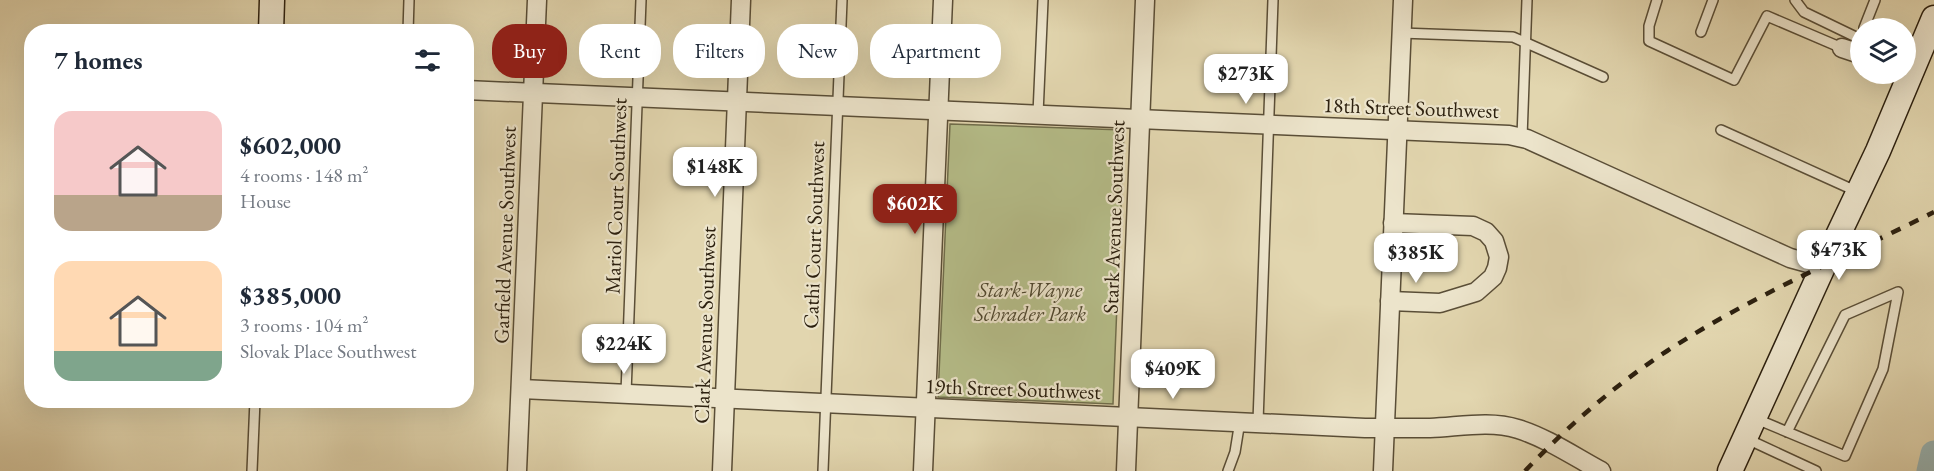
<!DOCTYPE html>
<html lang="en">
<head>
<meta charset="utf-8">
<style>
	body { margin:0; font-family:"EB Garamond",serif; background:#f6f6f7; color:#1f2937; height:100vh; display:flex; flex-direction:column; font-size:22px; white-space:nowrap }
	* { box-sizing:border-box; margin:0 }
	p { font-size:20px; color:#747a83 }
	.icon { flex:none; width:33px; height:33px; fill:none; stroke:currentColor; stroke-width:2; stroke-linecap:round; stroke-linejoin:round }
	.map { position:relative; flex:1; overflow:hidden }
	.sheet { position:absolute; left:24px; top:24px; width:450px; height:384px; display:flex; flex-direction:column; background:#fff; border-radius:24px; box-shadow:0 6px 24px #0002 }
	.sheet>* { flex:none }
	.guide { position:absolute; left:492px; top:24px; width:570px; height:54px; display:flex; gap:12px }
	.buttons { position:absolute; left:1850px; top:18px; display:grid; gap:12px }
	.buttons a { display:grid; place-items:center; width:66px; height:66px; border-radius:50%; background:#fff; box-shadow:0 6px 24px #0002; font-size:30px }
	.price { position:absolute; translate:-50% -51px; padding:0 14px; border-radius:12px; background:#fff; color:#222; font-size:20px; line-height:39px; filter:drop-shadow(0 2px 3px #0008) }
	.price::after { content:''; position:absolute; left:50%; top:36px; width:18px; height:14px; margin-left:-9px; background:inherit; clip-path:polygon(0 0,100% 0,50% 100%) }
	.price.on { background:#8f2418; color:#fff }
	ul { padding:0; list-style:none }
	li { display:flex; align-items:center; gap:18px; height:150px; padding:0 30px }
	li span { display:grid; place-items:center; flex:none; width:168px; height:120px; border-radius:18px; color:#555 }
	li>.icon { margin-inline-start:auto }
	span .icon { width:72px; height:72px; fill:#fffc; stroke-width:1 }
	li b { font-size:26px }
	h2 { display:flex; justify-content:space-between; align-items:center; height:72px; padding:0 30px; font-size:26px }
	.pill { padding:0 21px; border-radius:24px; background:#fff; box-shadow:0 6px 24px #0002; font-size:21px; line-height:54px }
	.pill.on { background:#8f2418; color:#fff }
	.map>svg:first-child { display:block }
</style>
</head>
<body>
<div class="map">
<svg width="1934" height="471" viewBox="0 0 1934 471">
	<rect width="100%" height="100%" fill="#e2d6af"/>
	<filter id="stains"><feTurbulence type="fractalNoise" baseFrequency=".00333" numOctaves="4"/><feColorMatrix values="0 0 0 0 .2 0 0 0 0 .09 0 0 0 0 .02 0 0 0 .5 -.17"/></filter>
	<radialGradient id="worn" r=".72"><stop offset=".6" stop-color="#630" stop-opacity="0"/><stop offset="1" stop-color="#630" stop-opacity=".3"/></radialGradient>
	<polygon fill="#b5bd89" stroke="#706e4c" stroke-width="1.5" points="950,124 1124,130 1113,404 938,397"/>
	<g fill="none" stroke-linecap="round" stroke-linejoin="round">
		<polyline stroke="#99b6b6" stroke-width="27" points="1930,471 1934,454"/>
		<defs>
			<g id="lane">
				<polyline points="1657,0 1649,26 1649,41 1734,80 1767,16 1842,48"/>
				<polyline points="1795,0 1804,12 1860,39"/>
				<polyline points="1864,28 1875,0"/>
				<polyline points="408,32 409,0"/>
				<polyline points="1701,32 1713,0"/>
				<polyline points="1401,33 1513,37 1603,77"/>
				<polyline points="1038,114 1043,0"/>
				<polyline points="1721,130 1858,192"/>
				<polyline points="1522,137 1527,0"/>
				<polyline points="626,393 641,0"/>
				<polyline points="1754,418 1845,456 1883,369 1898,292 1845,315 1787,432"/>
				<polyline points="1258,422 1273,0"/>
				<polyline points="1745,438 1816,471"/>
				<polyline points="252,471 255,400"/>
				<polyline points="823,471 842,0"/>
				<polyline points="1228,471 1235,452 1240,421"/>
			</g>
			<g id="street">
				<polyline points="1842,48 1860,54"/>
				<polyline points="466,90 1509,135 1527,139 1790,258 1823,267"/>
				<polyline points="1390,301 1440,303 1476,292 1493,277 1497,268 1499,257 1494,241 1486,232 1473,226 1393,223"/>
				<path d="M521,389l844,39c22,0 43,0 65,0 29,-1 59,-8 88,1 29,9 57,28 83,42"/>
				<polyline points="517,471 537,0"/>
				<polyline points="722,471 741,0"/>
				<polyline points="923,471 943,0"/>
				<polyline points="1126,471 1145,0"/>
				<polyline points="1383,471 1403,0"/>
			</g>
			<g id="secondary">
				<polyline points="271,32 272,0"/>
				<polyline points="1730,471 1823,267 1878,151 1934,18"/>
			</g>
		</defs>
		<use href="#lane" stroke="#5a4e37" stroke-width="12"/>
		<use href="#street" stroke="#5a4e37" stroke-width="21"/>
		<use href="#secondary" stroke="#2c200f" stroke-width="27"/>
		<use href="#lane" stroke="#ece4cb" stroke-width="9"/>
		<use href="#street" stroke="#ece4cb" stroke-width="18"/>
		<use href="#secondary" stroke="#ece4cb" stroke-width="24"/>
		<path stroke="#2c200f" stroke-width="4.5" stroke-dasharray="10 10" stroke-linecap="butt" d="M1525,471c43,-45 90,-86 142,-120 84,-55 178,-94 267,-139"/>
	</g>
	<g text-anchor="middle" stroke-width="4.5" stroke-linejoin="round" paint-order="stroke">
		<g font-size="21" fill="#2c200f" stroke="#ece4cb">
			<text transform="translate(1411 108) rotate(2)" y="7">18th Street Southwest</text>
			<text transform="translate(616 196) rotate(-88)" y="7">Mariol Court Southwest</text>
			<text transform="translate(1114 217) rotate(-88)" y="7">Stark Avenue Southwest</text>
			<text transform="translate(505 235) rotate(-88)" y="7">Garfield Avenue Southwest</text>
			<text transform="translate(814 235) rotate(-88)" y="7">Cathi Court Southwest</text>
			<text transform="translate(705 325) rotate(-88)" y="7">Clark Avenue Southwest</text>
			<text transform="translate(1013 389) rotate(2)" y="7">19th Street Southwest</text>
		</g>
		<g font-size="21" font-style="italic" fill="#4e472e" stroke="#ece4cb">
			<text x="1030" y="297">Stark-Wayne<tspan x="1030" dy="24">Schrader Park</tspan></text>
		</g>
	</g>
	<rect width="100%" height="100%" filter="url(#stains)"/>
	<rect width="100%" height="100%" fill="url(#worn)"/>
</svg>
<div class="buttons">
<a><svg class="icon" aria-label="layers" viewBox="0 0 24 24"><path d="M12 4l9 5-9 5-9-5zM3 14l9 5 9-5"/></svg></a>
</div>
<b class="price" style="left:1246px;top:105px">$273K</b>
<b class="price" style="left:715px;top:198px">$148K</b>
<b class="price on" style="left:915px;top:235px">$602K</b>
<b class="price" style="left:1839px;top:281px">$473K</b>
<b class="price" style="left:1416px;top:284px">$385K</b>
<b class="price" style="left:624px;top:375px">$224K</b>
<b class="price" style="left:1173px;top:400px">$409K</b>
<div class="guide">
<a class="pill on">Buy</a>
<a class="pill">Rent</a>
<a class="pill">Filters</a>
<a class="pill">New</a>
<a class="pill">Apartment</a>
</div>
<section class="sheet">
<h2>7 homes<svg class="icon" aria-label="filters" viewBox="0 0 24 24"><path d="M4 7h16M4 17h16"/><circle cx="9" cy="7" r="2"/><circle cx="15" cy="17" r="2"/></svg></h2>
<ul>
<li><span style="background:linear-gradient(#f6c9c9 70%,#b9a48a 0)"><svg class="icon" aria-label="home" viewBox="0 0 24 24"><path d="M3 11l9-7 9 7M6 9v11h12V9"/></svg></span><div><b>$602,000</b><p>4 rooms · 148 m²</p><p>House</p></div></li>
<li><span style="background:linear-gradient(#ffd9b3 75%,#7fa58c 0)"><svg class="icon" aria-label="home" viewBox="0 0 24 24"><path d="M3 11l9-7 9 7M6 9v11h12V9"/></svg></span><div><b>$385,000</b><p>3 rooms · 104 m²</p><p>Slovak Place Southwest</p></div></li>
</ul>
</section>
</div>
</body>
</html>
